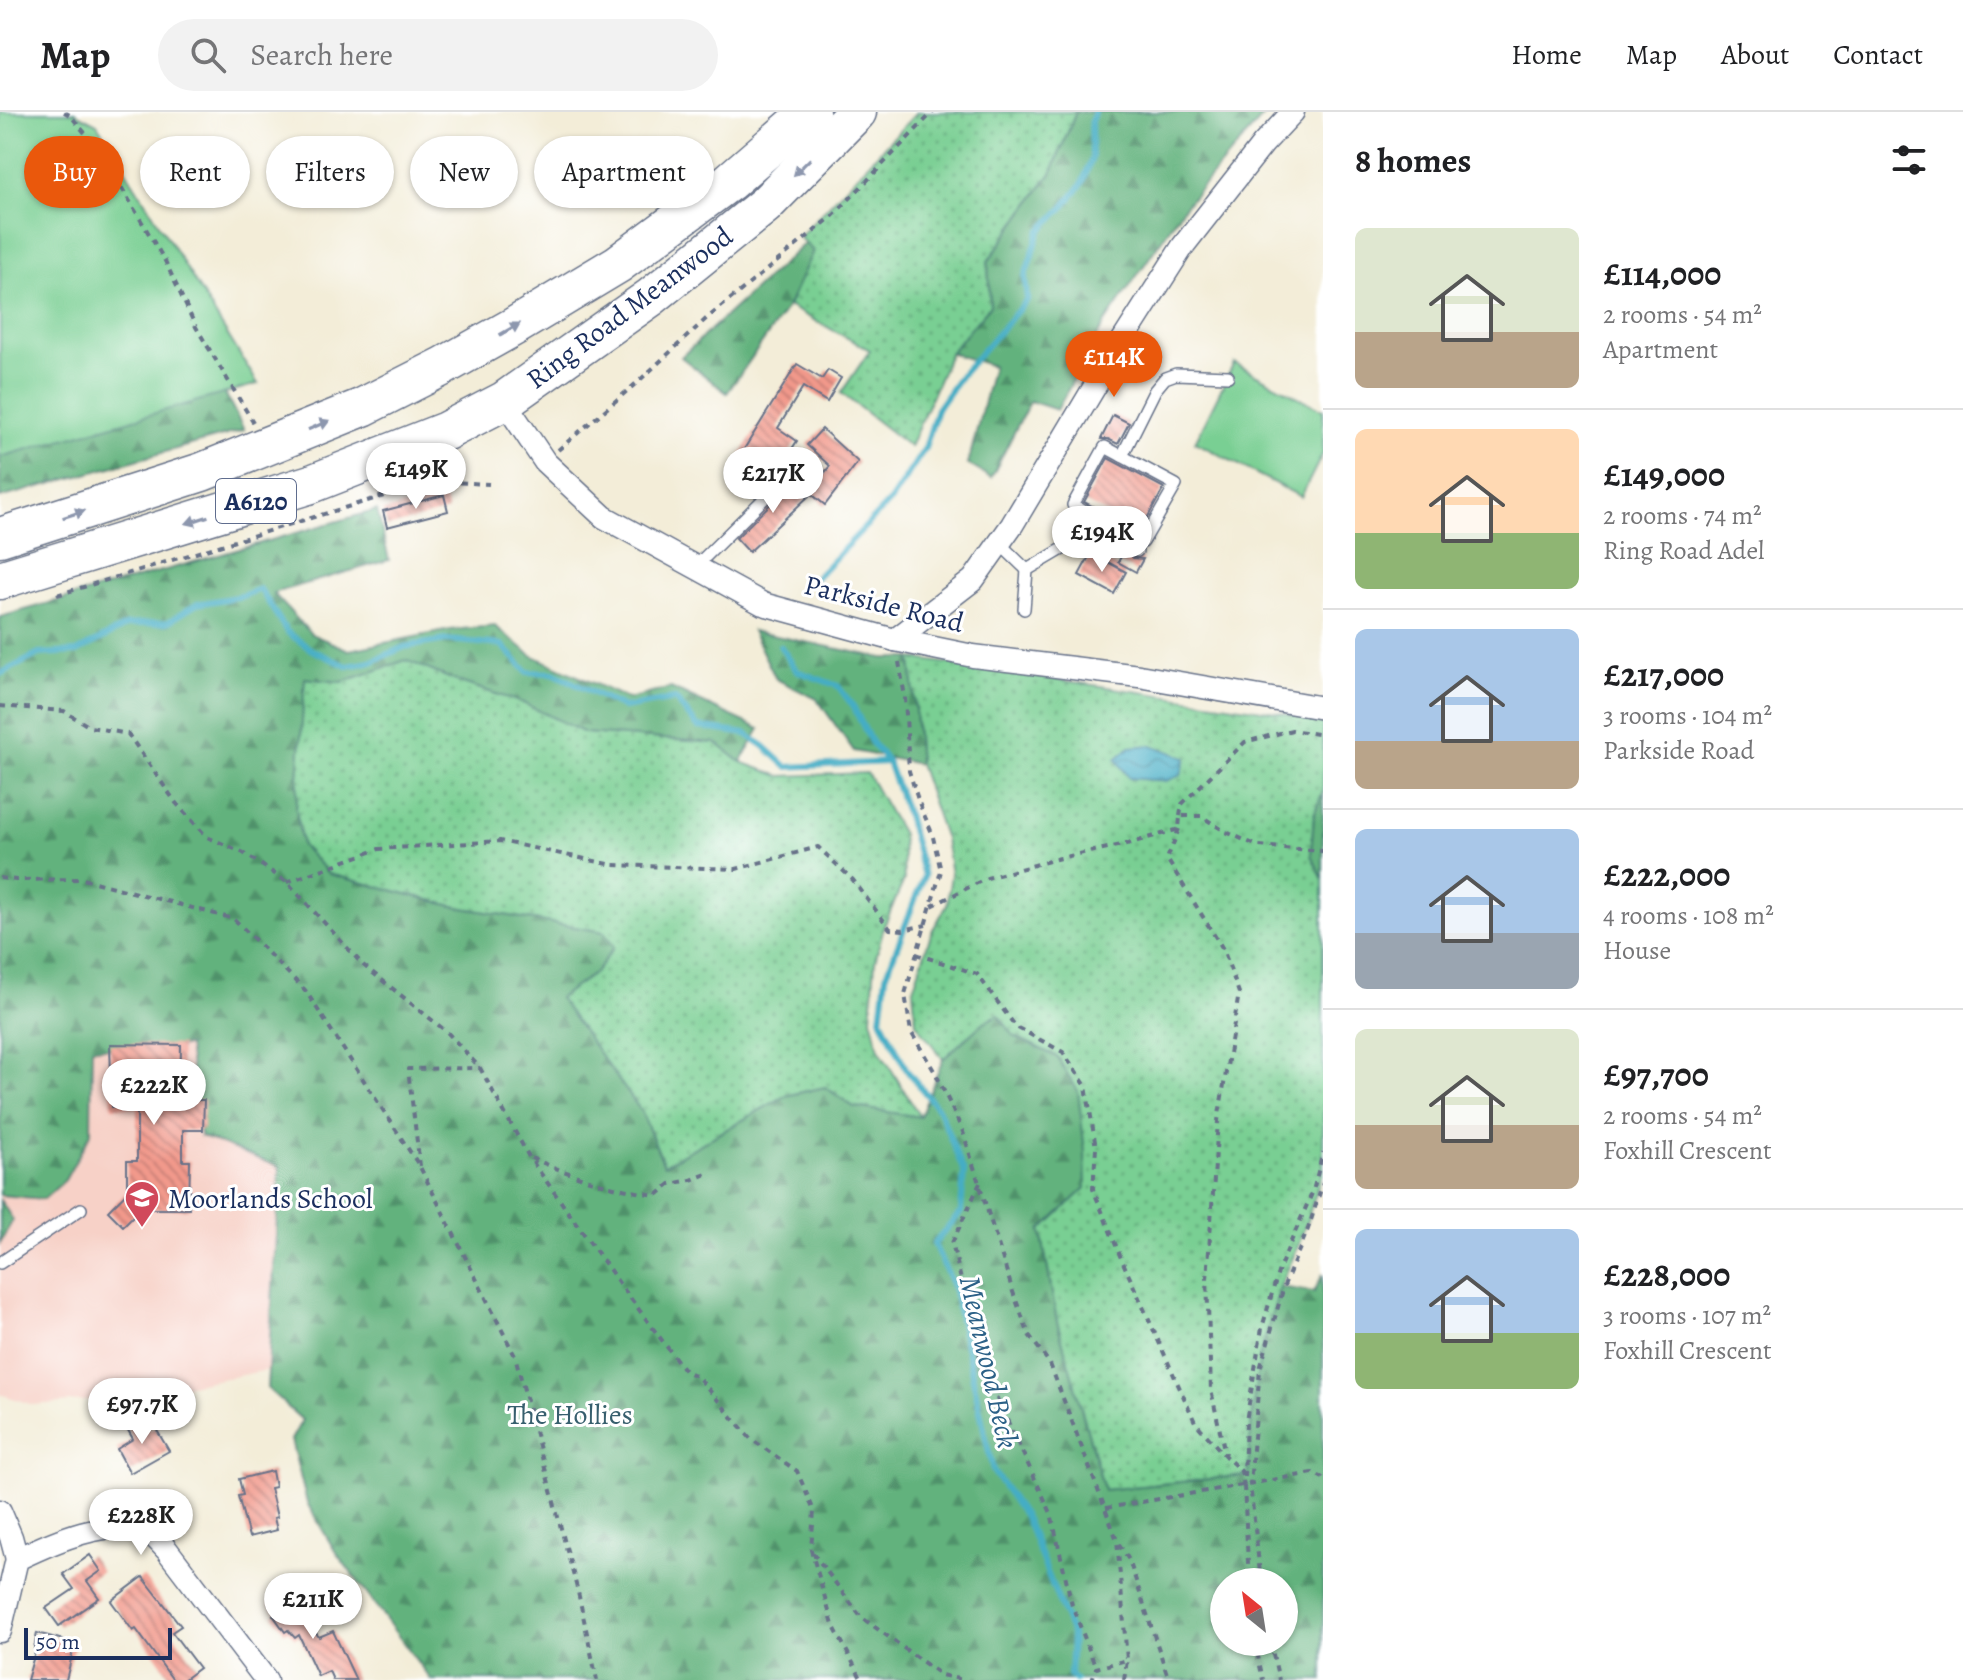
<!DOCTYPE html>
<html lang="en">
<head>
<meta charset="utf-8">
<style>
	body { margin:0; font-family:Alegreya,serif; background:#f2f2f2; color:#202124; height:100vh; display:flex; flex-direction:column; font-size:30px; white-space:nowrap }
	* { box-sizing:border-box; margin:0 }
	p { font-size:26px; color:#757577 }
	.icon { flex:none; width:44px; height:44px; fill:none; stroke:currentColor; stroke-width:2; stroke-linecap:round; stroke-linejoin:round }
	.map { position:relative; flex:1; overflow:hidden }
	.drawer { display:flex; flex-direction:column; background:#fff; width:640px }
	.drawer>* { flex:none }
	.banner { position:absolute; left:24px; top:24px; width:760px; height:72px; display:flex; gap:16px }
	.needle { width:52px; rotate:330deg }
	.buttons { position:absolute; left:1210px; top:1456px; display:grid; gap:16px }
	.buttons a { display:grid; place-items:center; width:88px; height:88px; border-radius:50%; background:#fff; box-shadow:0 2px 6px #0004; font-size:40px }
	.scale { position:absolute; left:24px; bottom:20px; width:148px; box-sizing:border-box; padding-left:8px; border:4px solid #1b2f5e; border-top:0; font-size:22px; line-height:28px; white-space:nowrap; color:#1b2f5e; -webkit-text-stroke:6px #fff; paint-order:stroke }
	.price { position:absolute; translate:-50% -68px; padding:0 18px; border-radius:28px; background:#fff; color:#222; font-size:26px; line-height:52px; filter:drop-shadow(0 2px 4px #0008) }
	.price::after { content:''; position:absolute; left:50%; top:48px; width:24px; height:18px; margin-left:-12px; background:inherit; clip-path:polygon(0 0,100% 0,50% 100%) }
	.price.current { background:#ea580c; color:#fff }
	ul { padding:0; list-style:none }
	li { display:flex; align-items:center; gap:24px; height:200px; padding:0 32px }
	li+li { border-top:2px solid #e0e0e0 }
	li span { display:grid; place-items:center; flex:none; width:224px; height:160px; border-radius:12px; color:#555 }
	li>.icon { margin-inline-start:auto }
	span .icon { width:96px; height:96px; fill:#fffc; stroke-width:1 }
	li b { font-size:34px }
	h2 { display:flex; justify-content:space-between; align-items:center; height:96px; padding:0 32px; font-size:34px }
	.tag { padding:0 28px; border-radius:36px; background:#fff; box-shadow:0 2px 6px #0004; font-size:28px; line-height:72px }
	.tag.current { background:#ea580c; color:#fff }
	header { display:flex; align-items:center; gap:48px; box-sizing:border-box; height:112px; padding:0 40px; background:#fff; border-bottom:2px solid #e0e0e0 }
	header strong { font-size:38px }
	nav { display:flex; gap:44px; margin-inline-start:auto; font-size:28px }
	.search { width:560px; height:72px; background:#f2f2f2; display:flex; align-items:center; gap:20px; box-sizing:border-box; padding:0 28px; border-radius:44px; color:#757577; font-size:30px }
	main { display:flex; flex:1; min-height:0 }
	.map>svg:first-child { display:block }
</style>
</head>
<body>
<header>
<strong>Map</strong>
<div class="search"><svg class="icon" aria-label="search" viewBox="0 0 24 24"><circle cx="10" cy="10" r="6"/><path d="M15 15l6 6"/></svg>Search here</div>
<nav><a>Home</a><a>Map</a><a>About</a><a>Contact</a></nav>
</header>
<main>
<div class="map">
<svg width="1323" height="1568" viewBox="0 0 1323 1568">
	<defs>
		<pattern id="grass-dots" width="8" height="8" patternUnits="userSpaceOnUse" patternTransform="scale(2)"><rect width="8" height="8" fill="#79cf93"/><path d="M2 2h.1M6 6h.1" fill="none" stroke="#62a87b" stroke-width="1.8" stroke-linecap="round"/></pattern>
		<pattern id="forest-firs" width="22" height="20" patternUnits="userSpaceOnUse" patternTransform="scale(2)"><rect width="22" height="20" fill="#62b27d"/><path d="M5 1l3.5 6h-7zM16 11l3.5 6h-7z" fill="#50916a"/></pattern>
		<pattern id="water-waves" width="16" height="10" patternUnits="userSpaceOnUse" patternTransform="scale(2)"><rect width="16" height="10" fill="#45adc5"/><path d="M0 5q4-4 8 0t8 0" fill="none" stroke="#398da3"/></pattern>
		<pattern id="building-back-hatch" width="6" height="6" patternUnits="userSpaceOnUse" patternTransform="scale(2)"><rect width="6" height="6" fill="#f2998b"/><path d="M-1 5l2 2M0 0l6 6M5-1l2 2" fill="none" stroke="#c37d75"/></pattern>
	</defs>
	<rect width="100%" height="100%" fill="#fff"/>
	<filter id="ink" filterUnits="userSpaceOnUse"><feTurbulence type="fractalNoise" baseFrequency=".0125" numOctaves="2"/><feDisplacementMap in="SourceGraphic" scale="16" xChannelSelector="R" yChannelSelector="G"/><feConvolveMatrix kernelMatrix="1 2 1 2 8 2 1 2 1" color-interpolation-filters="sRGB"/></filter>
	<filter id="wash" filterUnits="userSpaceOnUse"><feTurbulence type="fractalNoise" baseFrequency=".006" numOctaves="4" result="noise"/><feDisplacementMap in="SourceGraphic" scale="32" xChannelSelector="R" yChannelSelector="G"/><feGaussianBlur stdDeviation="1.8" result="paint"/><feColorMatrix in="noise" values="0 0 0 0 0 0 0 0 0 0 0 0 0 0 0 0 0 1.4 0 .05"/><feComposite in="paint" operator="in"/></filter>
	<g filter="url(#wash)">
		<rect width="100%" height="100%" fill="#f3edd8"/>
		<polygon fill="#f7d1c7" points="188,934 200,1024 280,1054 268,1258 122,1286 33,1293 0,1282 0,1131 13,1108 0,1088 0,1083 44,1086 91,1021 91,936"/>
		<g fill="url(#grass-dots)" stroke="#4a7f78" stroke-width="2">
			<polygon points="917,0 1076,0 1052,60 988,149 990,194 950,241 910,335 841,281 870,238 788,194 812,139 799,125"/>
			<polygon points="911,546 1323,607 1323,679 1314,703 1311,743 1323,767 1323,1060 1299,1132 1280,1175 1252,1304 1248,1363 1104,1378 1057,1210 1041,1118 1086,1076 1057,945 1014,924 998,903 984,911 943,947 916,911 913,877 932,819 947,793 951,762 945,727 919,652"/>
			<polygon points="406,548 454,568 523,591 585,621 717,631 741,650 780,664 867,661 902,722 904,768 884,814 875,849 871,906 879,937 920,1005 854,995 825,975 785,984 664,1053 641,999 558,886 596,860 604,820 457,795 329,762 302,734 296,698 304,566 342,570"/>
		</g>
		<g fill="url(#forest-firs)" stroke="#3e706e" stroke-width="2" fill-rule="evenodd">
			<polygon points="1076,0 1267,0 1184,95 1104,212 1057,298 1030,289 991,366 968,352 993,254 950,241 990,194 988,150 1052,60"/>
			<polygon points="805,131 813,139 788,194 727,281 681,245"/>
			<polygon points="225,281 244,318 0,386 0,345"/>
			<path d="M377,398l12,50 -116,33 38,41 38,16 101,-20 45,-4 36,29 97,44 43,-11 89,41 -19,33 -25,-19 -131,-10 -62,-30 -69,-23 -48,-20 -64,22 -37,-4 -9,131 6,37 27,28 128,33 147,25 10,15 -18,25 -37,26 82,113 23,54 121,-69 40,-9 29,20 66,10 23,-58 41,-37 14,-7 16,21 43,21 21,34 7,61 1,36 -45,42 16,92 47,168 144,-15 4,-59 8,-61 20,-68 34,5 9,-18v406h-892l-96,-129 -28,-48 -16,-63 11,-20 -35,-32 13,-221 -80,-31 -12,-90 -96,2 -1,85 -26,47 -21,19 -44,-4v-578zM1224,1470h60v60h-60z"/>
			<polygon points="752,519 883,546 911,546 919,652 854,639 817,587 776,567"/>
			<polygon points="1323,679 1323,767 1311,743 1314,703"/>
			<polygon points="0,1088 13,1108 0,1131"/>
		</g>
		<g fill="#79cf93" stroke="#4a7f78" stroke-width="2">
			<polygon points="0,0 74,0 97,12 258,272 0,345"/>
			<polygon points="1234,251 1323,298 1323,341 1301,385 1195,330"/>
		</g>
		<polygon fill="url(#water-waves)" stroke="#306e92" stroke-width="2" points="1152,633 1186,646 1181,663 1166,669 1129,666 1116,647 1130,635"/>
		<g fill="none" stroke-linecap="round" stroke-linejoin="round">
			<g stroke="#45adc5" stroke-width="6">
				<polyline points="811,471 891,388 925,336 937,297 961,263 1027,188 1025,164 1040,119 1062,97 1082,72 1092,46 1091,9 1095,0"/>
				<polyline points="781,535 797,559 838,574 853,594 871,630 888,650 907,703 924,764 886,864 881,907 908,960 939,998 964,1060 961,1100 934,1132 953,1174 993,1359 1026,1407 1072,1523 1070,1563 1075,1568"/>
				<polyline points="0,562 39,542 77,540 127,513 168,510 197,492 242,484 260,477 287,520 312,538 347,554 371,550 404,535 447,528 502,533 527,560 553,561 624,596 675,587 698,615 746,622 764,634 787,655 888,650"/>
			</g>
		</g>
		<g id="blocks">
			<g fill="url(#building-back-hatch)">
				<polygon points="797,252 822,267 828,258 841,266 827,290 803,275 778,316 797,329 782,352 784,355 760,379 742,367 754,351 741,342"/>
				<polygon points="1113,303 1129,311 1118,332 1108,327 1101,327"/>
				<polygon points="822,317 858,350 825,393 809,380 830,354 807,333"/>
				<polygon points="1108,346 1164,376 1140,419 1084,390"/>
				<polygon points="796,367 810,383 749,440 736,426"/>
				<polygon points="444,383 448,399 387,415 383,399"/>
				<polygon points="1126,436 1133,446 1143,447 1136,460 1118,450"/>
				<polygon points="1091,441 1126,460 1114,482 1079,463"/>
				<polygon points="110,932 181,933 180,988 204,988 203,1018 183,1018 183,1049 190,1049 189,1097 140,1097 123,1114 108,1099 127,1080 127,1049 137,1049 137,995 112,995"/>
				<polygon points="141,1304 149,1318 155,1315 169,1339 130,1361 117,1337 133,1327 125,1313"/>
				<polygon points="272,1359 275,1375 270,1376 277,1405 274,1406 277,1418 249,1425 238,1384 243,1383 239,1367"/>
				<polygon points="90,1443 101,1459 87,1469 99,1486 59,1514 46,1496 74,1477 63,1462"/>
				<polygon points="143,1465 181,1514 172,1520 199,1556 183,1568 173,1568 136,1517 133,1519 111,1489"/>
				<polygon points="285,1480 319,1525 333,1519 356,1568 333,1568 329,1559 318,1564 299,1523 295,1526 288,1518 285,1520 273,1503 276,1501 269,1492"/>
				<polygon points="37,1521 75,1531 66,1568 27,1568 36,1537 34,1537"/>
			</g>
		</g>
	</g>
	<g filter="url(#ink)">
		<use href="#blocks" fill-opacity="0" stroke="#677289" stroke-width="2"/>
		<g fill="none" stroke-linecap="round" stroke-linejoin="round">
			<defs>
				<g id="service">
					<polyline points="1122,344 1155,278 1165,266 1176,262 1228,264"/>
					<polyline points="1097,407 1073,393 1105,335 1176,373 1143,430 1129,423"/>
					<polyline points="1088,422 1097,407 1129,423 1137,439"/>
					<polyline points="999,431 1027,458 1088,422 1113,435"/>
					<polyline points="695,455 790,361"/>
					<polyline points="1024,497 1027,458"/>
					<polyline points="0,1151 81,1097"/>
				</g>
				<g id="minor">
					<polyline points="504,289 545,350 604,405 763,492 895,528 973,544 1139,564 1323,596"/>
					<polyline points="895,528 973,468 1012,413 1116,239 1183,134 1263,32 1293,0"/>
					<polyline points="0,1399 11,1425 17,1447"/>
					<path d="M0,1519l17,-72c33,-16 96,-45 132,-26 6,3 13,12 18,17l99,130"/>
				</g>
				<g id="trunk">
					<polyline points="0,425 202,360 363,295 442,255 515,214 618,152 729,70 810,0"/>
					<polyline points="0,468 311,372 446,319 504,289 651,185 765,93 857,0"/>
				</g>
			</defs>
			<use href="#service" stroke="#677289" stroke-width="14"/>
			<use href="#minor" stroke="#677289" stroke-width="25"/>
			<use href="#trunk" stroke="#677289" stroke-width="41"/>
			<g stroke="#677289" stroke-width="4" stroke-dasharray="6 6" stroke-linecap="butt">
				<polyline points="64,0 70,3 100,39 165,149 196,215 253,310"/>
				<polyline points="558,338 640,268 706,207 833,104 933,0"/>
				<polyline points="57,483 433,369 489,372"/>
				<polyline points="899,550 905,585 909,659 919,691 932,721 941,759 905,882 911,920 936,962 963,1020 1013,1180 1029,1223 1050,1252 1117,1428 1127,1548 1096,1556 1092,1568"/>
				<polyline points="0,594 64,599 90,615 128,622 176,691 207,725 242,740 287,770 363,853 447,920 480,956 529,1045 619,1171 685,1259 698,1265 751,1327 797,1359 814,1399 811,1438 833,1513 862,1568"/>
				<polyline points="1180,704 1182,692 1245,630 1292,618 1323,623"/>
				<polyline points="1179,717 1167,747 1223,837 1239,881 1218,1009 1207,1167 1211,1278 1225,1342"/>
				<polyline points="0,766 16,768 83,767 234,807 305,878 420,1055 515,1244 578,1480 597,1568"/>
				<polyline points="287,770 379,737 500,729 613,753 736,757 818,735 853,768 890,817 903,818 926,813"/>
				<polyline points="932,794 987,766 1060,746 1131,731 1179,717 1180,704 1201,704 1226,720 1258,734 1323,739"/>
				<polyline points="916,842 977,862 1016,915 1063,940 1086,974 1096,1036 1093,1077 1121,1146 1195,1310 1226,1345 1241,1359 1244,1374"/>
				<path d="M531,1046c43,18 79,31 126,37l13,-11 21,-4 18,-7"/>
				<polyline points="420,1054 408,957 480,956"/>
				<polyline points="980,1071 952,1131 983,1257 1051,1401 1072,1493 1096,1556"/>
				<polyline points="1244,1365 1246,1309 1262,1216 1279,1157 1313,1079 1323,1040"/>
				<polyline points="1244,1374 1249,1470"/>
				<polyline points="1106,1396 1313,1361 1323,1366"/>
				<polyline points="1119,1432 1129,1448 1169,1568"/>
				<polyline points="813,1441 861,1505 941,1563 963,1568"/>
				<polyline points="1261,1470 1250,1372 1260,1257 1285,1171 1308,1117 1323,1071"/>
				<polyline points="1255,1530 1263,1568"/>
				<polyline points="1270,1530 1279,1568"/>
				<polyline points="1124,1568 1127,1548"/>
			</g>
			<use href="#service" stroke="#fff" stroke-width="11"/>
			<use href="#minor" stroke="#fff" stroke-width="22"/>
			<use href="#trunk" stroke="#fff" stroke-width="38"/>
		</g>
		<defs><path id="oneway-solid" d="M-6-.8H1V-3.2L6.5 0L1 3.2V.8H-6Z" transform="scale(2)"/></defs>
		<g fill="#8d97ae">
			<use href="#oneway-solid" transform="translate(802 55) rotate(135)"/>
			<use href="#oneway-solid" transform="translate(510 217) rotate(-30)"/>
			<use href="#oneway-solid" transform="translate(319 313) rotate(-23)"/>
			<use href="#oneway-solid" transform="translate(74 402) rotate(-18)"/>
			<use href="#oneway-solid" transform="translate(197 408) rotate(162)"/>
		</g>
	</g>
	<defs>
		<symbol id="school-pin" viewBox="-11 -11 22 30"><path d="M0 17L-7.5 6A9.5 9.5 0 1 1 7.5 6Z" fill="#d1495b" stroke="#fff"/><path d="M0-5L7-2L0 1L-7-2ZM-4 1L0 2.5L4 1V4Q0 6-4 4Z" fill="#fff"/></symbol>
	</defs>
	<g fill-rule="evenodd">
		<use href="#school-pin" x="122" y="1066" width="40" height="54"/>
	</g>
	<g text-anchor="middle" stroke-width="6" stroke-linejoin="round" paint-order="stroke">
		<rect fill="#fff" stroke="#5f6d8e" stroke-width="2" x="216" y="367" width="80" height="44" rx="6"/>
		<g font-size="26" font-weight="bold" fill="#1b2f5e">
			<text x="256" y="398">A6120</text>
		</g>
		<g font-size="28" fill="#1b2f5e" stroke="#fff">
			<text transform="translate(629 195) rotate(-37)" y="10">Ring Road Meanwood</text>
			<text transform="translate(884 491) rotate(14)" y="10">Parkside Road</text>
		</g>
		<g font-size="28" fill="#1b2f5e" stroke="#fff" text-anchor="start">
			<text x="168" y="1096">Moorlands School</text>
		</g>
		<g font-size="28" fill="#375f6e" stroke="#fff">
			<text x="570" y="1312">The Hollies</text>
		</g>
		<g font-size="30" font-style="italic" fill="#2c6187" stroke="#fff">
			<text transform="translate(989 1250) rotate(77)" y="10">Meanwood Beck</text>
		</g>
	</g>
</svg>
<div class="buttons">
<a><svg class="needle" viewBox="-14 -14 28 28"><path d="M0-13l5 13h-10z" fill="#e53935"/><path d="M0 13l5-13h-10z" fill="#757577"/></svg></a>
</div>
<div class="scale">50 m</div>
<b class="price current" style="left:1114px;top:287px">£114K</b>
<b class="price" style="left:416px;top:399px">£149K</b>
<b class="price" style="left:773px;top:403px">£217K</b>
<b class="price" style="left:1102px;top:462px">£194K</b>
<b class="price" style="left:154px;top:1015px">£222K</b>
<b class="price" style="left:142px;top:1334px">£97.7K</b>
<b class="price" style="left:141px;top:1445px">£228K</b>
<b class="price" style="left:313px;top:1529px">£211K</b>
<div class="banner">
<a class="tag current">Buy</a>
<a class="tag">Rent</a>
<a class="tag">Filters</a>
<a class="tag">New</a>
<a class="tag">Apartment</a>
</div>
</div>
<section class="drawer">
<h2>8 homes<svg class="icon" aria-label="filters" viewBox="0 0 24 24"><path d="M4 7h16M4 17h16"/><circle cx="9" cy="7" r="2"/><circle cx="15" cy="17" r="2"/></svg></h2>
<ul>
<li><span style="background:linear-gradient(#dfe7d0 65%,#b9a48a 0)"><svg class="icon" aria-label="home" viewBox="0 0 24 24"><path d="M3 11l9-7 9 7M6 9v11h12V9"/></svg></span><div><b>£114,000</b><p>2 rooms · 54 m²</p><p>Apartment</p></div></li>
<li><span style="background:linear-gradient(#ffd9b3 65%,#8fb573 0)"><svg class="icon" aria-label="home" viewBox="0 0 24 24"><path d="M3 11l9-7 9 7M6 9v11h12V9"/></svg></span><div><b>£149,000</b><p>2 rooms · 74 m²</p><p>Ring Road Adel</p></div></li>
<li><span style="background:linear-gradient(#a9c7e8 70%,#b9a48a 0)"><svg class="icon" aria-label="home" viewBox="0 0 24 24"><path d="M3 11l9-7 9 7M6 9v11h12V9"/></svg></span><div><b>£217,000</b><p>3 rooms · 104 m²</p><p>Parkside Road</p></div></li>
<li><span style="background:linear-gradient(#a9c7e8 65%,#9aa5b1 0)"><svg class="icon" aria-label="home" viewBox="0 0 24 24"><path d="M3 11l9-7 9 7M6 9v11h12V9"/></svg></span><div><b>£222,000</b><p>4 rooms · 108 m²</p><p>House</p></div></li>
<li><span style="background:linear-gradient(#dfe7d0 60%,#b9a48a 0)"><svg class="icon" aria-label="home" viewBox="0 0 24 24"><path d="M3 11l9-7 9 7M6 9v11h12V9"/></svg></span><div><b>£97,700</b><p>2 rooms · 54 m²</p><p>Foxhill Crescent</p></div></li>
<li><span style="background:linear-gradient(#a9c7e8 65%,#8fb573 0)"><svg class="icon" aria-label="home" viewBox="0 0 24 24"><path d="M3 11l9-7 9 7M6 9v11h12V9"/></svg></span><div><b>£228,000</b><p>3 rooms · 107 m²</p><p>Foxhill Crescent</p></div></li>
</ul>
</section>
</main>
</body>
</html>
